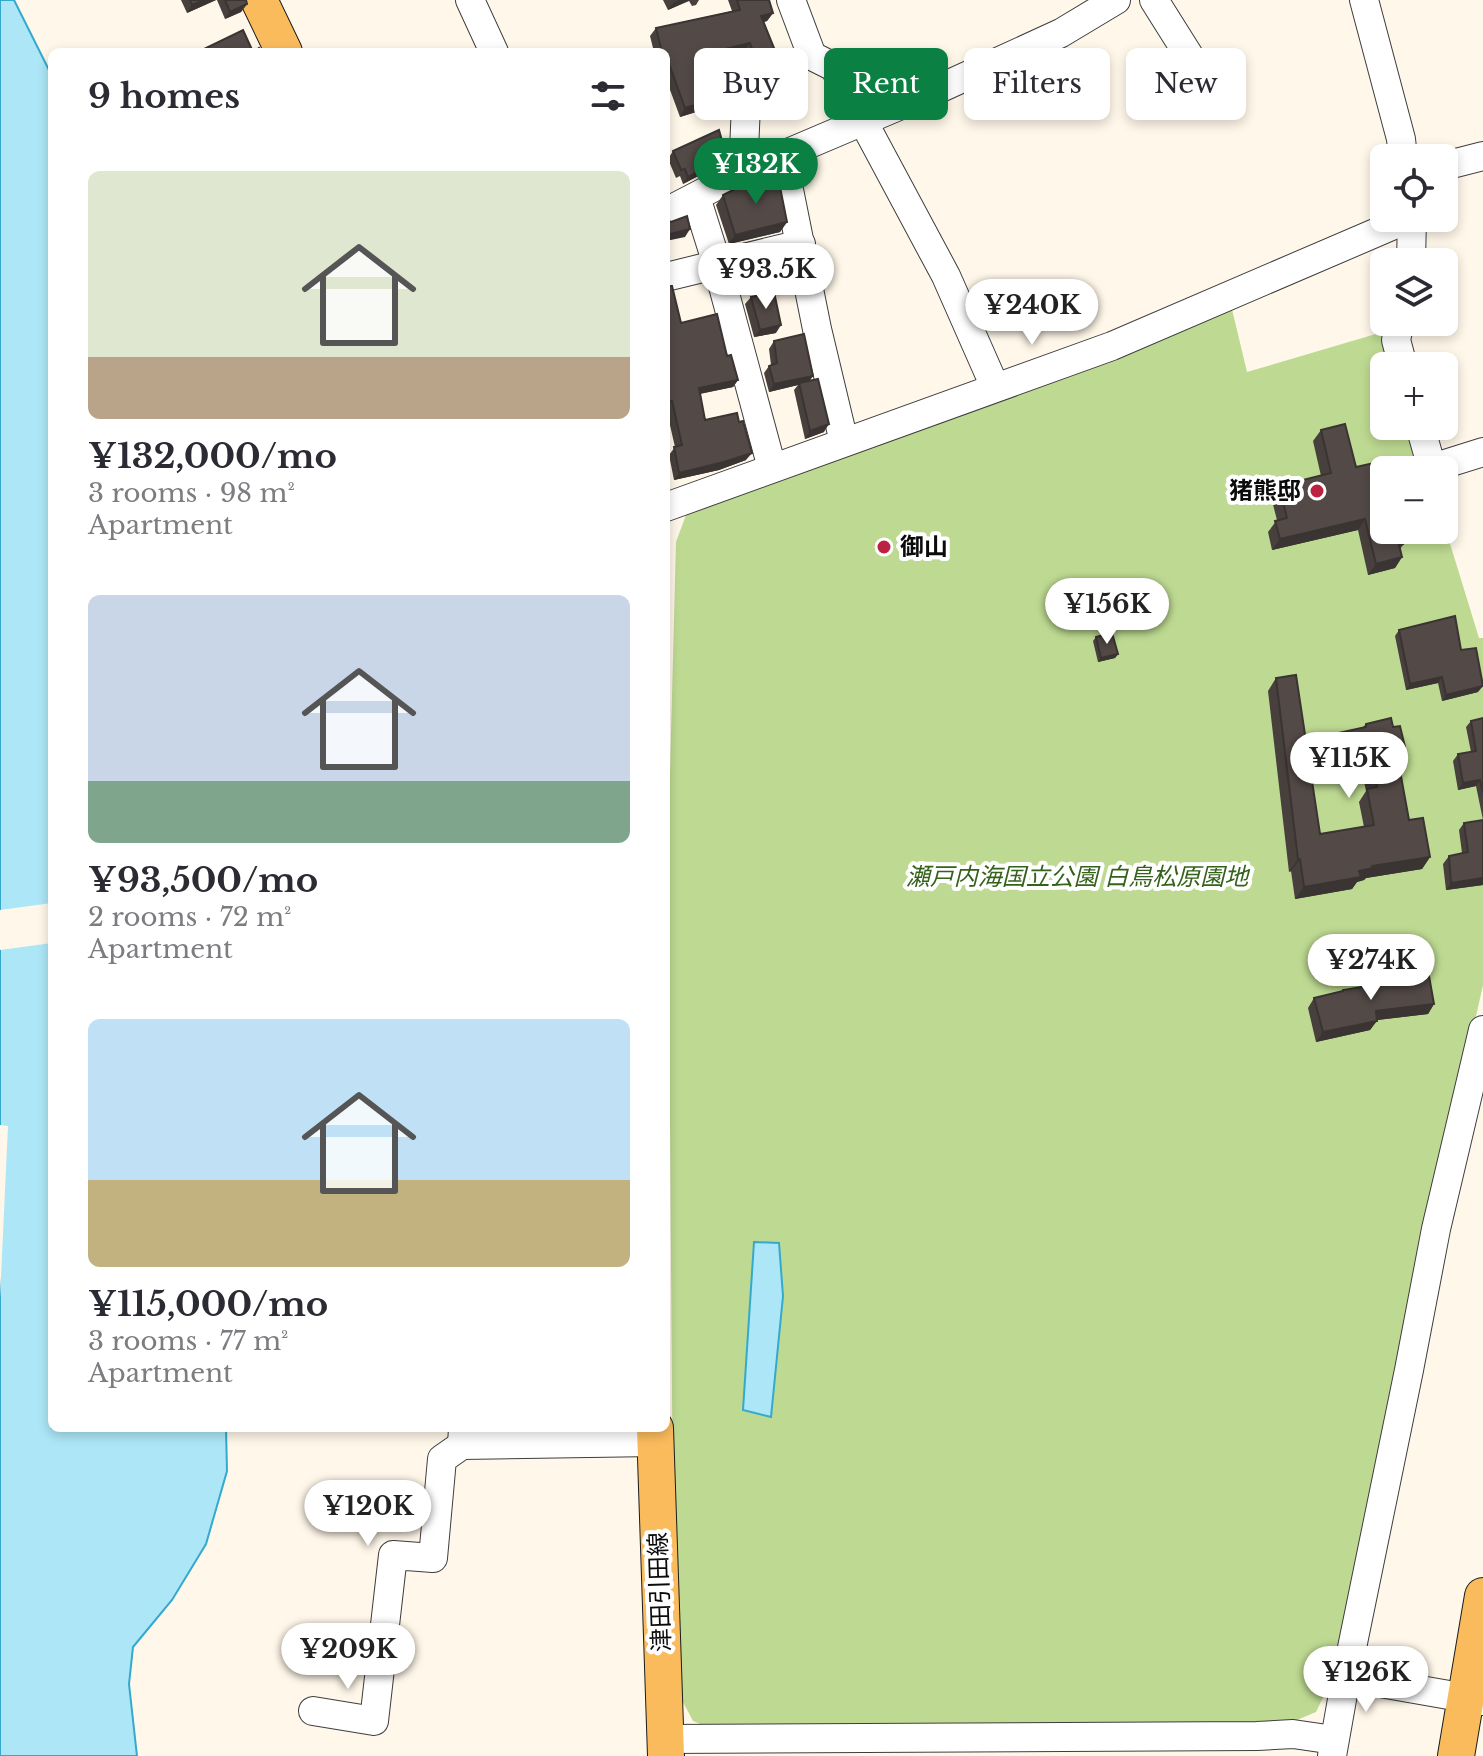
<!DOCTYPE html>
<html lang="en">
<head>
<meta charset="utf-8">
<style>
	body { margin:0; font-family:"Libre Baskerville","Noto Sans JP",serif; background:#f2f2f3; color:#2b2b33; height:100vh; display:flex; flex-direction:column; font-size:30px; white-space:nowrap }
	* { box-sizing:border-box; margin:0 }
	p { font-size:26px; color:#7c7c81 }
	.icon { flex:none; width:44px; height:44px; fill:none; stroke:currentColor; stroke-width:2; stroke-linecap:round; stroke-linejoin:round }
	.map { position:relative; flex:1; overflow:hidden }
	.side { position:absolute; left:48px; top:48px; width:622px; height:1384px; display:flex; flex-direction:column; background:#fff; border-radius:12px; box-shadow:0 4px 12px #0003 }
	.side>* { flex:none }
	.guide { position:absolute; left:694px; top:48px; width:668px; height:72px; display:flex; gap:16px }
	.fabs { position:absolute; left:1370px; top:144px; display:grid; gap:16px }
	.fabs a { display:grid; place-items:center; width:88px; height:88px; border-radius:12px; background:#fff; box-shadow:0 4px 12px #0003; font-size:40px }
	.price { position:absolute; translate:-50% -68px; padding:0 18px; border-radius:28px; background:#fff; color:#222; font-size:26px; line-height:52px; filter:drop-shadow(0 2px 4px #0008) }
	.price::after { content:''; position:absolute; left:50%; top:48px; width:24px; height:18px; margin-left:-12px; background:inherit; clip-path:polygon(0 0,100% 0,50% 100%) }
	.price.active { background:#0b8043; color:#fff }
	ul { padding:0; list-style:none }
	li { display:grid; align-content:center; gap:16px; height:424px; padding:0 40px }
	li span { display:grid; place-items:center; height:248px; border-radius:12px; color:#555 }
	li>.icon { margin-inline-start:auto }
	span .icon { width:144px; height:144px; fill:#fffc; stroke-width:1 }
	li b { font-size:34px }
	h2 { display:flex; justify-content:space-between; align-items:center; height:96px; padding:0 40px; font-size:34px }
	.tag { padding:0 28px; border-radius:12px; background:#fff; box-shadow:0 4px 12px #0003; font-size:28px; line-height:72px }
	.tag.active { background:#0b8043; color:#fff }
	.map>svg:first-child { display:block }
</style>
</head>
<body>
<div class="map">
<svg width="1483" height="1756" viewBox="0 0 1483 1756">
	<rect width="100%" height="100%" fill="#fff7e9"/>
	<polygon fill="#beda92" points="1231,305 1247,372 1386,331 1396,366 1384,366 1384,426 1414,426 1428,470 1384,470 1384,530 1444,530 1444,524 1479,638 1483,638 1483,985 1409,1316 1341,1660 1316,1712 1285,1725 717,1731 693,1721 676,1689 674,1658 668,852 676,542 686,515 691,508"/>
	<g fill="#ade7f7" stroke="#33a9ce" stroke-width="2">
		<polygon points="0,0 14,0 52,76 52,1428 226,1428 227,1471 206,1544 172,1600 133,1647 129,1684 137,1756 0,1756"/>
		<polygon points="754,1242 779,1243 783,1296 771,1417 743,1410"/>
	</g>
	<g fill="#fff7e9">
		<polygon points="52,903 52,943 0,950 0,910"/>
		<polygon points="0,1125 8,1126 0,1298"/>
	</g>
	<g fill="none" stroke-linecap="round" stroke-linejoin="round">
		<defs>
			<g id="minor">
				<polyline points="470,0 494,52"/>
				<polyline points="791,0 812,56 834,67 946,276 995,387"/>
				<polyline points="1154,0 1198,70"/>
				<polyline points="1364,0 1401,139 1403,158"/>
				<polyline points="782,155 817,329 844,442"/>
				<polyline points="1444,166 1483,156"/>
				<polyline points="743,172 747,83"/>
				<polyline points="696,197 717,264 772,468"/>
				<polyline points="666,212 743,172 934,91 1061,33 1116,0"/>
				<polyline points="1411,262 1412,218"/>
				<polyline points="666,277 801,244"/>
				<polyline points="1400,322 1396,340 1403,366"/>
				<polyline points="1420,426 1432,468 1483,452"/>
				<polyline points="666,507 1112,346 1410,218"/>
				<polyline points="463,1428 462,1445 655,1442"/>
				<polyline points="1346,1677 1483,1701"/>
				<polyline points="313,1711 374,1721 393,1555 433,1558 442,1459 462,1445"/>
				<polyline points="666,1739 1257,1736 1293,1734 1334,1740"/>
				<polyline points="1332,1756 1346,1677 1409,1370 1436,1229 1483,1030"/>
			</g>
			<g id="major">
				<polyline points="259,0 284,52"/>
				<polyline points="655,1428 666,1756"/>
				<polyline points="1456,1756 1483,1596"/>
			</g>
		</defs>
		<use href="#minor" stroke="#3e3e3e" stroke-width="30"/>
		<use href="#major" stroke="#1c1c1c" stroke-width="38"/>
		<use href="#minor" stroke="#fff" stroke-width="28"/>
		<use href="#major" stroke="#fabb5d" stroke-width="36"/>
	</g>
	<g fill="#47403d">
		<polygon points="181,0 216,0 187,13"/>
		<polygon points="217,0 246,0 247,4 241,12 225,19"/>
		<polygon points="663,0 699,0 696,5 692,6 689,1 668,10"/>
		<polygon points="728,0 769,0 773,13 767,21 764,22 776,53 771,61 753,68 749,66 744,51 711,60 721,98 715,106 680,117 666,79 666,52 654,52 650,36 656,28 732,11"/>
		<polygon points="724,148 719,156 707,162 709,166 704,173 683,184 680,176 676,178 668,159 673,151"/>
		<polygon points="750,186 787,222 780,232 729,244 716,205 723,195"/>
		<polygon points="772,262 791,287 772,291 767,270"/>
		<polygon points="666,286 681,323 727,356 738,380 733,387 700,394 705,420 746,460 719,470 674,480 669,455 675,447 666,408"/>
		<polygon points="751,297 776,333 754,337 745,304"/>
		<polygon points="774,341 813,376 809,381 824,432 805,439 794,390 798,385 769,392 764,373 769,366 771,365 769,349"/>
		<polygon points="1321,430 1356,467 1384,530 1412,533 1400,549 1402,557 1395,568 1368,575 1358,530 1272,550 1268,532 1277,520 1271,497 1279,486 1321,476 1313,441"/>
		<polygon points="1399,630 1461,650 1478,692 1442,701 1438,683 1406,690 1395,636"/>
		<polygon points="1096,637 1118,654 1115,658 1098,662 1093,641"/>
		<polygon points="1276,678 1320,834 1364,827 1359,802 1366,791 1361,767 1332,773 1326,746 1334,734 1363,727 1366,724 1398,758 1409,820 1430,857 1422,869 1366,878 1364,880 1357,882 1352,889 1295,899 1291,871 1289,872 1268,691"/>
		<polygon points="1483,718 1483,885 1446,890 1443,864 1449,856 1462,853 1459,830 1464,823 1483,820 1476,786 1458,790 1453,761 1458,754 1471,752 1466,727 1471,721"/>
		<polygon points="1343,990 1434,1004 1428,1014 1377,1020 1370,1030 1316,1042 1308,1008 1314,998 1341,992"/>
	</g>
	<g fill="#3a3432">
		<polygon points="204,0 216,0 187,13 192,5"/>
		<polygon points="679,0 690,0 668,10 673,3"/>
		<polygon points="247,4 241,12 225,19 230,12"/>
		<polygon points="773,13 767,21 756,24 761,16"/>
		<polygon points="750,43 744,51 704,62 709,53"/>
		<polygon points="776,53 771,61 753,68 749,66 755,58"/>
		<polygon points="721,98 715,106 680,117 685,108"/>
		<polygon points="724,148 719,156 700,166 705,159"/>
		<polygon points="709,166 704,173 683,184 688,177"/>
		<polygon points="787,222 780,232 729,244 735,235"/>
		<polygon points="690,229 685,237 666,241 666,235"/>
		<polygon points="796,279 791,287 772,291 777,284"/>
		<polygon points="781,325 776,333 754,337 760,330"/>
		<polygon points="813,376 808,383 799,383 798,385 769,392 774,384"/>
		<polygon points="738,380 733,387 693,395 699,388"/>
		<polygon points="829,424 824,432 805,439 810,431"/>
		<polygon points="752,453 746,460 719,470 674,480 679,473"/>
		<polygon points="1365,519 1358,530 1272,550 1280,539"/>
		<polygon points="1412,533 1404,544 1394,546 1401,535"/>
		<polygon points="1402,557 1395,568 1368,575 1376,564"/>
		<polygon points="1118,654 1115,658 1098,662 1101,658"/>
		<polygon points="1442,677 1438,683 1406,690 1410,684"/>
		<polygon points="1483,686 1478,692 1442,701 1446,695"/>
		<polygon points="1405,747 1396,759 1396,749"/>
		<polygon points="1369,755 1361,767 1332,773 1340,761"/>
		<polygon points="1480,780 1476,786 1458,790 1463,783"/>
		<polygon points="1430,857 1422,869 1366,878 1364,880 1357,882 1352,889 1295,899 1304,887 1359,871 1372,866"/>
		<polygon points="1298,859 1300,859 1291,871 1289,872"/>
		<polygon points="1483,878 1483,885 1446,890 1451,883"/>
		<polygon points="1434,1004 1428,1014 1369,1021 1376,1011"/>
		<polygon points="1377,1021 1370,1030 1316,1042 1323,1032"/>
	</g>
	<g fill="#534a47" stroke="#3a3432" stroke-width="2">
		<polygon points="190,0 204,0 192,5"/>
		<polygon points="225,0 246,0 247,4 230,12"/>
		<polygon points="737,0 769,0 773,13 761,16 776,53 759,59 755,58 750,43 709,53 721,98 685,108 669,64 666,65 666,52 662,52 656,28 740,10"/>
		<polygon points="243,30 253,52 259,48 261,52 198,52"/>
		<polygon points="719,130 724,148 705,159 709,166 688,177 685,169 681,170 673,151"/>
		<polygon points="778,177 787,222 735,235 723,195 749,182 750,186"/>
		<polygon points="687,216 690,229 666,235 666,220 671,222"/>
		<polygon points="792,258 796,279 777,284 772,262"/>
		<polygon points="666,286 672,286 681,323 717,314 727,356 731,355 738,380 699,388 705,420 737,413 739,422 743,421 752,453 724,462 679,473 674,447 682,445 672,401 667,402 666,397"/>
		<polygon points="774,292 781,325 760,330 751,297"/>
		<polygon points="804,334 813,376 774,384 769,366 777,363 774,341"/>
		<polygon points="818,379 829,424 810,431 799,383"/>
		<polygon points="1345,424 1356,467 1379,462 1384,481 1384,530 1411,530 1412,533 1401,535 1403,544 1399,545 1402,557 1376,564 1365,519 1280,539 1275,521 1287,518 1279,486 1331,473 1321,430"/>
		<polygon points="1455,616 1461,650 1476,648 1483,686 1446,695 1442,677 1410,684 1399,630"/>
		<polygon points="1112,633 1118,654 1101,658 1096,637"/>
		<polygon points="1296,675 1320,834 1374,825 1367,789 1377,787 1369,755 1340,761 1334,734 1366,727 1366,724 1391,718 1393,727 1400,726 1405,747 1396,749 1409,820 1423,818 1430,857 1372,866 1373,868 1359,871 1361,877 1304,887 1300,859 1298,859 1276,678"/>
		<polygon points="1483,718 1483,793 1480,780 1463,783 1458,754 1476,751 1471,721"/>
		<polygon points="1483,820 1483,878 1451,883 1449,856 1468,852 1464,823"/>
		<polygon points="1429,976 1434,1004 1376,1011 1377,1021 1323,1032 1314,998 1343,991 1343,990"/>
	</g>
	<g fill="#bb2242" stroke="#fff" stroke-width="3">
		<circle cx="1317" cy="491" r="8"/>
		<circle cx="884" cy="547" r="8"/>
	</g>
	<g text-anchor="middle" stroke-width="8" stroke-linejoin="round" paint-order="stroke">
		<g font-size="24" font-weight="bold" fill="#0b0b0b" stroke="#fff" text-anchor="end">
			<text x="1301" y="499">猪熊邸</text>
			<text x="900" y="555" text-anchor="start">御山</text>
		</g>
		<g font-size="24" font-style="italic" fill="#35621b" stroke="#fff">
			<text x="1077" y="885">瀬戸内海国立公園 白鳥松原園地</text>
		</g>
		<g font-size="24" fill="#0b0b0b" stroke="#fff">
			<text transform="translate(660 1592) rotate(-92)" y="8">津田引田線</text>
		</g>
	</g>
</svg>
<div class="fabs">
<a><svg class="icon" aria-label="locate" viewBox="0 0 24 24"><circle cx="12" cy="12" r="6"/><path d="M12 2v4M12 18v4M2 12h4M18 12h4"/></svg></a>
<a><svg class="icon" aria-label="layers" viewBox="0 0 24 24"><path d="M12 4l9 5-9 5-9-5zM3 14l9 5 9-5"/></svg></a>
<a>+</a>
<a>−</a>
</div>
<b class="price active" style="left:756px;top:206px">¥132K</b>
<b class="price" style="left:766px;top:311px">¥93.5K</b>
<b class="price" style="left:1032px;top:347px">¥240K</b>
<b class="price" style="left:1107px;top:646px">¥156K</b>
<b class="price" style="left:1349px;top:800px">¥115K</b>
<b class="price" style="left:1371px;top:1002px">¥274K</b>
<b class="price" style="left:368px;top:1548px">¥120K</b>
<b class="price" style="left:348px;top:1691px">¥209K</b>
<b class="price" style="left:1366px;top:1714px">¥126K</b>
<div class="guide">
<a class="tag">Buy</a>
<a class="tag active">Rent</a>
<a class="tag">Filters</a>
<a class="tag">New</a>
</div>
<section class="side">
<h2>9 homes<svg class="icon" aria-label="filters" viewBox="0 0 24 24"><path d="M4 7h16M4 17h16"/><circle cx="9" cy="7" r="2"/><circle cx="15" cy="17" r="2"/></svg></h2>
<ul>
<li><span style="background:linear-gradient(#dfe7d0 75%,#b9a48a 0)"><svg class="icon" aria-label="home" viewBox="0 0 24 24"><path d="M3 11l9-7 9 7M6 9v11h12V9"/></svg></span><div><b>¥132,000/mo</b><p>3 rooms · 98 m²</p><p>Apartment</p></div></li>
<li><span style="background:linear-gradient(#c9d6e8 75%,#7fa58c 0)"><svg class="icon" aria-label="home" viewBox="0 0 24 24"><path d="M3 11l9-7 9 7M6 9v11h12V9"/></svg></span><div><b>¥93,500/mo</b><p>2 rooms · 72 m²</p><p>Apartment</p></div></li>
<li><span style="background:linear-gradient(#bfe0f5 65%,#c2b280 0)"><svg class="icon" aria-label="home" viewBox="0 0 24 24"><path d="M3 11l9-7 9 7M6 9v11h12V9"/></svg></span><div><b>¥115,000/mo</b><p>3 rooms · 77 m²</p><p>Apartment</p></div></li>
</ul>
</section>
</div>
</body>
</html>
